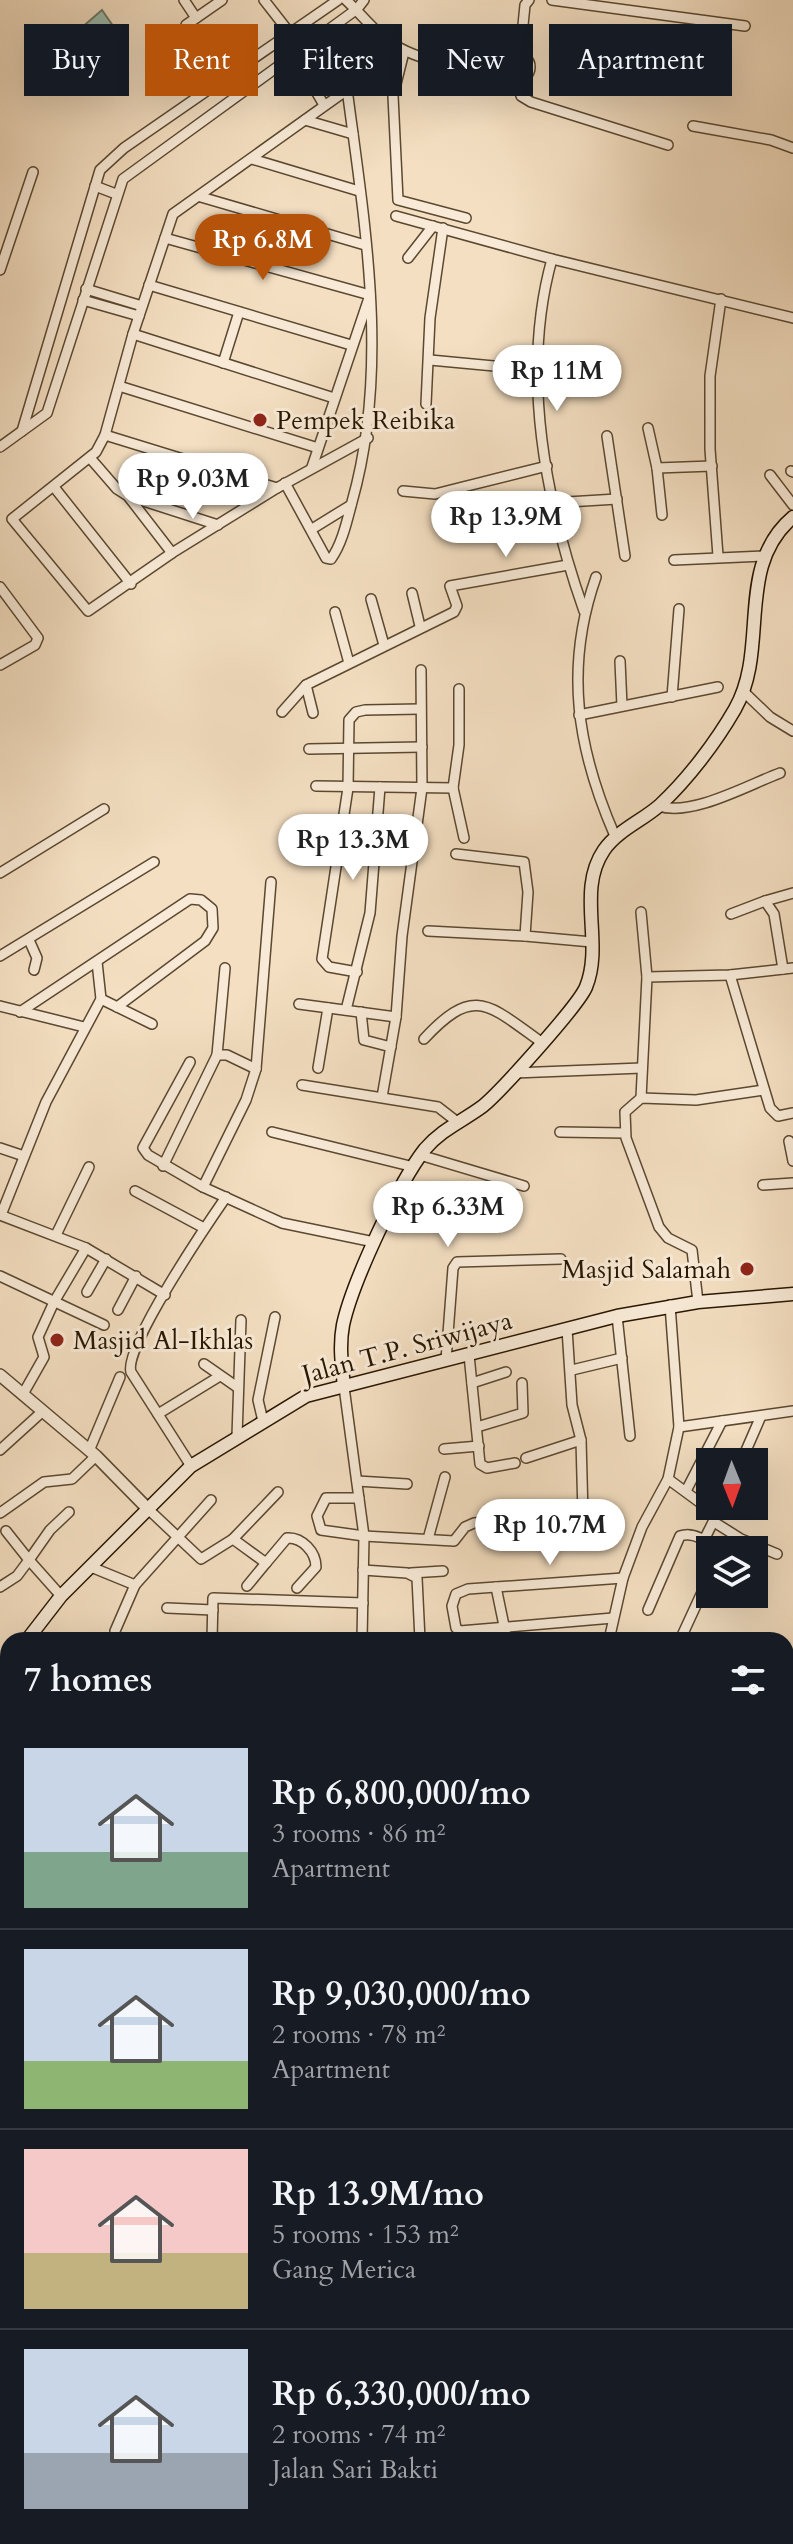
<!DOCTYPE html>
<html lang="en">
<head>
<meta charset="utf-8">
<style>
	body { margin:0; font-family:Cardo,serif; background:#242831; color:#f1f3f6; height:100vh; display:flex; flex-direction:column; font-size:30px; white-space:nowrap }
	* { box-sizing:border-box; margin:0 }
	p { font-size:26px; color:#9ea1a6 }
	.icon { flex:none; width:44px; height:44px; fill:none; stroke:currentColor; stroke-width:2; stroke-linecap:round; stroke-linejoin:round }
	.map { position:relative; flex:1; overflow:hidden }
	.details { position:absolute; left:0px; top:1632px; width:794px; height:912px; display:flex; flex-direction:column; background:#171b24; border-radius:24px 24px 0 0; box-shadow:0 8px 32px #0002 }
	.details>* { flex:none }
	.banner { position:absolute; left:24px; top:24px; width:746px; height:72px; display:flex; gap:16px }
	.needle { width:52px; rotate:179deg }
	.fabs { position:absolute; left:696px; top:1448px; display:grid; gap:16px }
	.fabs a { display:grid; place-items:center; width:72px; height:72px; border-radius:0px; background:#171b24; box-shadow:0 8px 32px #0002; font-size:40px }
	.price { position:absolute; translate:-50% -68px; padding:0 18px; border-radius:28px; background:#fff; color:#222; font-size:26px; line-height:52px; filter:drop-shadow(0 2px 4px #0008) }
	.price::after { content:''; position:absolute; left:50%; top:48px; width:24px; height:18px; margin-left:-12px; background:inherit; clip-path:polygon(0 0,100% 0,50% 100%) }
	.price.current { background:#b45309; color:#fff }
	ul { padding:0; list-style:none }
	li { display:flex; align-items:center; gap:24px; height:200px; padding:0 24px }
	li+li { border-top:2px solid #363941 }
	li span { display:grid; place-items:center; flex:none; width:224px; height:160px; border-radius:0px; color:#555 }
	li>.icon { margin-inline-start:auto }
	span .icon { width:96px; height:96px; fill:#fffc; stroke-width:1 }
	li b { font-size:34px }
	h2 { display:flex; justify-content:space-between; align-items:center; height:96px; padding:0 24px; font-size:34px }
	.chip { padding:0 28px; border-radius:0px; background:#171b24; box-shadow:0 8px 32px #0002; font-size:28px; line-height:72px }
	.chip.current { background:#b45309; color:#fff }
	.map>svg:first-child { display:block }
</style>
</head>
<body>
<div class="map">
<svg width="793" height="2544" viewBox="0 0 793 2544">
	<defs>
		<pattern id="water-waves" width="16" height="10" patternUnits="userSpaceOnUse" patternTransform="scale(2)"><rect width="16" height="10" fill="#9cbdae"/><path d="M0 5q4-4 8 0t8 0" fill="none" stroke="#86a294"/></pattern>
	</defs>
	<rect width="100%" height="100%" fill="#f4dfc2"/>
	<filter id="stains"><feTurbulence type="fractalNoise" baseFrequency=".0025" numOctaves="4"/><feColorMatrix values="0 0 0 0 .2 0 0 0 0 .09 0 0 0 0 .02 0 0 0 .5 -.17"/></filter>
	<radialGradient id="worn" r=".72"><stop offset=".6" stop-color="#630" stop-opacity="0"/><stop offset="1" stop-color="#630" stop-opacity=".3"/></radialGradient>
	<polygon fill="url(#water-waves)" stroke="#6e7a68" stroke-width="2" points="102,10 120,36 102,48 80,29"/>
	<g fill="none" stroke-linecap="round" stroke-linejoin="round">
		<defs>
			<g id="minor">
				<polyline points="184,0 196,18"/>
				<polyline points="264,0 289,32"/>
				<path d="M346,0c12,11 22,24 35,35 29,26 86,36 123,32"/>
				<polyline points="552,0 745,26"/>
				<polyline points="186,25 222,0"/>
				<polyline points="404,52 393,96 398,200 466,218"/>
				<polyline points="294,54 324,105"/>
				<circle cx="517" cy="67" r="13"/>
				<polyline points="520,55 525,5 529,0"/>
				<polyline points="365,77 173,214 133,334 105,435 96,452 12,519 88,611 172,553 277,488 368,438"/>
				<polyline points="519,80 521,96 531,102 668,145"/>
				<polyline points="305,120 353,134"/>
				<polyline points="693,126 771,140 793,148"/>
				<polyline points="252,159 359,191"/>
				<polyline points="95,186 116,194"/>
				<polyline points="201,197 365,245"/>
				<polyline points="396,216 552,259 793,318"/>
				<polyline points="165,238 370,295 312,467"/>
				<polyline points="408,258 433,226"/>
				<path d="M552,259c-32,115 -7,241 32,352"/>
				<polyline points="0,270 33,172"/>
				<polyline points="149,285 351,345"/>
				<polyline points="86,289 142,306"/>
				<polyline points="83,300 139,316"/>
				<polyline points="133,334 334,398"/>
				<polyline points="430,360 537,370"/>
				<polyline points="223,363 239,312"/>
				<polyline points="119,386 318,448"/>
				<polyline points="426,404 430,318 443,228"/>
				<polyline points="648,428 657,468 712,466"/>
				<polyline points="22,431 100,170 124,148 338,0"/>
				<polyline points="105,435 277,488"/>
				<polyline points="607,436 625,556"/>
				<polyline points="0,447 47,413 123,179 357,9 364,0"/>
				<polyline points="91,459 117,489 128,496 172,553"/>
				<polyline points="657,468 662,515"/>
				<polyline points="791,471 793,472"/>
				<polyline points="770,475 793,505"/>
				<path d="M285,483l41,75 5,1c11,-15 16,-38 21,-57 38,-134 13,-276 -5,-413"/>
				<polyline points="54,487 131,584"/>
				<polyline points="403,491 435,494 547,466"/>
				<polyline points="128,496 218,525"/>
				<polyline points="551,503 617,499"/>
				<polyline points="312,529 351,505"/>
				<polyline points="718,556 710,449 710,376 721,299"/>
				<polyline points="674,560 764,556"/>
				<path d="M596,577c-32,91 -19,172 19,259"/>
				<polyline points="0,587 38,638 35,645 0,665"/>
				<polyline points="412,593 420,626"/>
				<polyline points="371,599 384,645"/>
				<polyline points="335,612 349,663"/>
				<polyline points="620,661 622,706"/>
				<polyline points="306,685 313,713"/>
				<polyline points="744,692 770,717 793,731"/>
				<polyline points="672,697 679,609"/>
				<polyline points="282,712 306,685 454,612 457,606 450,586 568,565"/>
				<polyline points="579,715 718,687"/>
				<polyline points="309,749 422,747"/>
				<polyline points="316,786 453,788 459,745 459,689"/>
				<polyline points="453,788 464,838"/>
				<path d="M659,806c32,11 89,-21 121,-33"/>
				<polyline points="456,854 524,862 528,892 525,936 592,942"/>
				<polyline points="0,873 104,809"/>
				<polyline points="765,901 793,893"/>
				<polyline points="731,914 765,901 774,914 783,969"/>
				<polyline points="428,931 525,936"/>
				<polyline points="29,940 37,958 34,970"/>
				<polyline points="0,956 154,862"/>
				<polyline points="357,972 329,967 322,959 348,788 349,720 356,712 365,710 420,709"/>
				<polyline points="730,975 770,1108 778,1116 793,1113"/>
				<polyline points="647,977 730,975 793,968"/>
				<polyline points="101,999 152,1024"/>
				<polyline points="299,1004 396,1017"/>
				<polyline points="0,1006 84,1027"/>
				<polyline points="346,1010 370,913 380,787"/>
				<polyline points="20,1012 190,899 201,900 212,909 213,928 205,941 117,1007"/>
				<polyline points="361,1012 364,1040 391,1047"/>
				<path d="M424,1039c50,-54 64,-35 117,3"/>
				<polyline points="217,1055 225,968"/>
				<polyline points="190,1062 143,1148 148,1155 203,1187 282,1223 374,1242"/>
				<polyline points="318,1068 328,1008"/>
				<polyline points="514,1073 642,1068"/>
				<polyline points="302,1085 438,1107 456,1121"/>
				<polyline points="382,1097 396,1017 402,936 422,788 421,670"/>
				<polyline points="641,1098 647,977 641,912"/>
				<polyline points="272,1132 414,1167"/>
				<polyline points="560,1132 625,1133"/>
				<polyline points="789,1141 793,1161"/>
				<polyline points="0,1148 24,1156"/>
				<polyline points="420,1155 524,1186"/>
				<polyline points="163,1166 217,1055 227,1055 256,1069"/>
				<polyline points="763,1185 793,1183"/>
				<polyline points="203,1187 246,1100 256,1069 271,882"/>
				<polyline points="135,1191 204,1228"/>
				<polyline points="0,1215 86,1248 165,1295"/>
				<polyline points="1,1215 46,1102 101,999 97,962"/>
				<polyline points="56,1235 89,1167"/>
				<polyline points="0,1276 104,1325"/>
				<polyline points="87,1292 106,1259"/>
				<polyline points="698,1302 692,1250 668,1238 659,1227 626,1138 625,1112 641,1098 696,1100 764,1090"/>
				<polyline points="118,1310 136,1276"/>
				<polyline points="617,1316 630,1436"/>
				<polyline points="469,1355 480,1464 487,1468 515,1463"/>
				<polyline points="446,1360 453,1268 457,1262 561,1259"/>
				<polyline points="204,1364 237,1387"/>
				<polyline points="572,1370 622,1358"/>
				<polyline points="472,1383 506,1372"/>
				<polyline points="344,1387 364,1536 362,1640"/>
				<polyline points="23,1394 44,1357 38,1337 54,1302 86,1248"/>
				<polyline points="158,1414 220,1376"/>
				<polyline points="263,1421 258,1400 275,1317"/>
				<polyline points="477,1427 523,1413 522,1383"/>
				<polyline points="679,1427 793,1411"/>
				<polyline points="237,1436 241,1320"/>
				<polyline points="444,1449 479,1446"/>
				<polyline points="0,1450 43,1411"/>
				<polyline points="89,1451 120,1377"/>
				<polyline points="526,1458 581,1440"/>
				<polyline points="741,1462 761,1416"/>
				<path d="M191,1466l-60,-94c-8,-24 77,-149 95,-175"/>
				<polyline points="668,1479 717,1515"/>
				<polyline points="357,1481 407,1484"/>
				<polyline points="686,1491 722,1421"/>
				<polyline points="359,1498 326,1498 317,1516 321,1530 364,1536 454,1541 465,1527 474,1523 583,1515 581,1440 572,1405 567,1329"/>
				<path d="M147,1508l54,51 32,-20 33,24 21,-25c15,-1 29,14 29,29l-19,21"/>
				<polyline points="0,1513 44,1482 72,1479 96,1456"/>
				<polyline points="714,1522 741,1539 777,1554"/>
				<polyline points="6,1531 29,1560 50,1530 69,1512"/>
				<polyline points="233,1539 278,1492"/>
				<polyline points="428,1539 445,1477"/>
				<polyline points="704,1540 721,1506"/>
				<polyline points="91,1567 135,1585"/>
				<polyline points="363,1570 407,1573 417,1578 420,1640"/>
				<polyline points="411,1573 443,1571"/>
				<polyline points="247,1586 266,1563"/>
				<polyline points="0,1587 17,1576 29,1560 61,1596"/>
				<polyline points="496,1587 507,1640"/>
				<polyline points="167,1608 213,1610"/>
				<path d="M648,1610l32,-74c14,-5 26,5 36,14"/>
				<polyline points="613,1618 460,1631 456,1628 452,1606 456,1594 468,1589 623,1578"/>
				<polyline points="115,1631 135,1585 211,1500"/>
				<polyline points="212,1640 213,1598 363,1603"/>
				<polyline points="609,1640 623,1578 642,1527 668,1479 679,1427 670,1305"/>
				<polyline points="680,1640 710,1575"/>
				<polyline points="786,1664 793,1668"/>
				<polyline points="786,1700 793,1686"/>
				<polyline points="0,1742 8,1741"/>
				<polyline points="786,1763 793,1763"/>
				<polyline points="0,1869 8,1889"/>
				<polyline points="786,1953 793,1960"/>
				<polyline points="786,2130 793,2125"/>
				<polyline points="786,2189 793,2199"/>
				<polyline points="0,2192 8,2190"/>
				<polyline points="786,2236 793,2244"/>
				<polyline points="0,2238 8,2257"/>
				<polyline points="786,2296 793,2306"/>
				<polyline points="0,2350 8,2365 0,2377"/>
				<polyline points="2,2491 8,2476"/>
				<polyline points="0,2518 8,2523"/>
				<polyline points="29,2536 37,2540 41,2536"/>
				<polyline points="103,2536 112,2544"/>
				<polyline points="464,2536 475,2544"/>
				<polyline points="646,2536 652,2544"/>
				<polyline points="182,2544 189,2536"/>
				<polyline points="573,2544 580,2536"/>
			</g>
			<polyline id="tertiary" points="0,1375 96,1456 147,1508"/>
			<g id="secondary">
				<path d="M344,1387c-2,-21 -5,-41 -1,-62 9,-42 56,-143 82,-176 17,-20 38,-28 58,-43 18,-15 95,-100 103,-119 18,-44 -10,-96 18,-137 14,-20 38,-29 56,-45 28,-26 56,-63 75,-96 35,-61 -1,-142 58,-192"/>
				<polyline points="27,1640 61,1596 191,1466 306,1396 617,1316 698,1302 793,1294"/>
				<polyline points="0,1675 8,1664"/>
			</g>
		</defs>
		<use href="#minor" stroke="#5b4830" stroke-width="12"/>
		<use href="#tertiary" stroke="#5b4830" stroke-width="14"/>
		<use href="#secondary" stroke="#281600" stroke-width="15"/>
		<use href="#minor" stroke="#f8ead7" stroke-width="9"/>
		<use href="#tertiary" stroke="#f8ead7" stroke-width="11"/>
		<use href="#secondary" stroke="#f8ead7" stroke-width="12"/>
	</g>
	<g fill="#8f2418" stroke="#f8ead7" stroke-width="3">
		<circle cx="260" cy="420" r="8"/>
		<circle cx="747" cy="1269" r="8"/>
		<circle cx="57" cy="1340" r="8"/>
	</g>
	<g text-anchor="middle" stroke-width="6" stroke-linejoin="round" paint-order="stroke">
		<g font-size="26" fill="#281600" stroke="#f8ead7" text-anchor="start">
			<text x="276" y="429">Pempek Reibika</text>
			<text x="731" y="1278" text-anchor="end">Masjid Salamah</text>
			<text x="73" y="1349">Masjid Al-Ikhlas</text>
		</g>
		<g font-size="26" fill="#281600" stroke="#f8ead7">
			<text transform="translate(407 1347) rotate(-15)" y="9">Jalan T.P. Sriwijaya</text>
		</g>
	</g>
	<rect width="100%" height="100%" filter="url(#stains)"/>
	<rect width="100%" height="100%" fill="url(#worn)"/>
</svg>
<div class="fabs">
<a><svg class="needle" viewBox="-14 -14 28 28"><path d="M0-13l5 13h-10z" fill="#e53935"/><path d="M0 13l5-13h-10z" fill="#9ea1a6"/></svg></a>
<a><svg class="icon" aria-label="layers" viewBox="0 0 24 24"><path d="M12 4l9 5-9 5-9-5zM3 14l9 5 9-5"/></svg></a>
</div>
<b class="price current" style="left:263px;top:282px">Rp 6.8M</b>
<b class="price" style="left:557px;top:413px">Rp 11M</b>
<b class="price" style="left:193px;top:521px">Rp 9.03M</b>
<b class="price" style="left:506px;top:559px">Rp 13.9M</b>
<b class="price" style="left:353px;top:882px">Rp 13.3M</b>
<b class="price" style="left:448px;top:1249px">Rp 6.33M</b>
<b class="price" style="left:550px;top:1567px">Rp 10.7M</b>
<div class="banner">
<a class="chip">Buy</a>
<a class="chip current">Rent</a>
<a class="chip">Filters</a>
<a class="chip">New</a>
<a class="chip">Apartment</a>
</div>
<section class="details">
<h2>7 homes<svg class="icon" aria-label="filters" viewBox="0 0 24 24"><path d="M4 7h16M4 17h16"/><circle cx="9" cy="7" r="2"/><circle cx="15" cy="17" r="2"/></svg></h2>
<ul>
<li><span style="background:linear-gradient(#c9d6e8 65%,#7fa58c 0)"><svg class="icon" aria-label="home" viewBox="0 0 24 24"><path d="M3 11l9-7 9 7M6 9v11h12V9"/></svg></span><div><b>Rp 6,800,000/mo</b><p>3 rooms · 86 m²</p><p>Apartment</p></div></li>
<li><span style="background:linear-gradient(#c9d6e8 70%,#8fb573 0)"><svg class="icon" aria-label="home" viewBox="0 0 24 24"><path d="M3 11l9-7 9 7M6 9v11h12V9"/></svg></span><div><b>Rp 9,030,000/mo</b><p>2 rooms · 78 m²</p><p>Apartment</p></div></li>
<li><span style="background:linear-gradient(#f6c9c9 65%,#c2b280 0)"><svg class="icon" aria-label="home" viewBox="0 0 24 24"><path d="M3 11l9-7 9 7M6 9v11h12V9"/></svg></span><div><b>Rp 13.9M/mo</b><p>5 rooms · 153 m²</p><p>Gang Merica</p></div></li>
<li><span style="background:linear-gradient(#c9d6e8 65%,#9aa5b1 0)"><svg class="icon" aria-label="home" viewBox="0 0 24 24"><path d="M3 11l9-7 9 7M6 9v11h12V9"/></svg></span><div><b>Rp 6,330,000/mo</b><p>2 rooms · 74 m²</p><p>Jalan Sari Bakti</p></div></li>
</ul>
</section>
</div>
</body>
</html>
